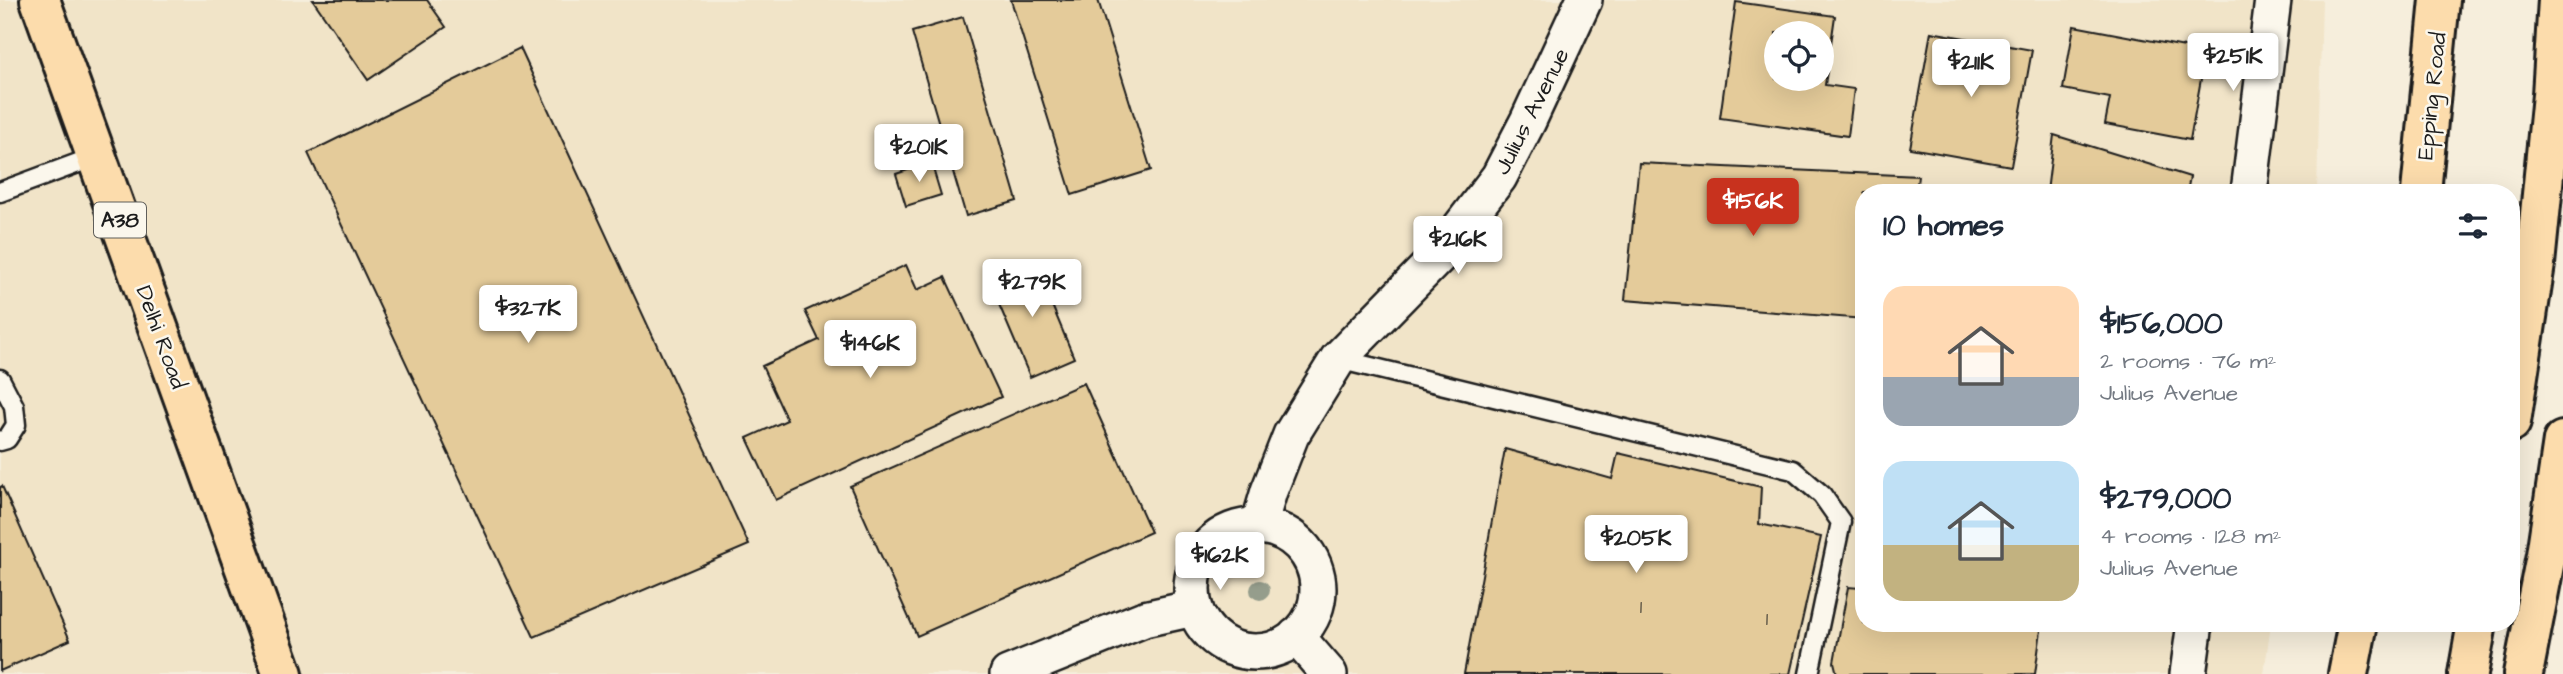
<!DOCTYPE html>
<html lang="en">
<head>
<meta charset="utf-8">
<style>
	body { margin:0; font-family:"Architects Daughter",sans-serif; background:#f6f6f7; color:#1f2937; height:100vh; display:flex; flex-direction:column; font-size:26px; white-space:nowrap }
	* { box-sizing:border-box; margin:0 }
	p { font-size:23px; color:#747a83 }
	.icon { flex:none; width:38px; height:38px; fill:none; stroke:currentColor; stroke-width:2; stroke-linecap:round; stroke-linejoin:round }
	.map { position:relative; flex:1; overflow:hidden }
	.sheet { position:absolute; left:1855px; top:184px; width:665px; height:448px; display:flex; flex-direction:column; background:#fff; border-radius:28px; box-shadow:0 7px 28px #0002 }
	.sheet>* { flex:none }
	.buttons { position:absolute; left:1764px; top:21px; display:grid; gap:14px }
	.buttons a { display:grid; place-items:center; width:70px; height:70px; border-radius:50%; background:#fff; box-shadow:0 7px 28px #0002; font-size:35px }
	.price { position:absolute; translate:-50% -60px; padding:0 16px; border-radius:7px; background:#fff; color:#222; font-size:23px; line-height:46px; filter:drop-shadow(0 2px 4px #0008) }
	.price::after { content:''; position:absolute; left:50%; top:42px; width:21px; height:16px; margin-left:-10px; background:inherit; clip-path:polygon(0 0,100% 0,50% 100%) }
	.price.selected { background:#c8321e; color:#fff }
	ul { padding:0; list-style:none }
	li { display:flex; align-items:center; gap:21px; height:175px; padding:0 28px }
	li span { display:grid; place-items:center; flex:none; width:196px; height:140px; border-radius:21px; color:#555 }
	li>.icon { margin-inline-start:auto }
	span .icon { width:84px; height:84px; fill:#fffc; stroke-width:1 }
	li b { font-size:30px }
	h2 { display:flex; justify-content:space-between; align-items:center; height:84px; padding:0 28px; font-size:30px }
	.map>svg:first-child { display:block }
</style>
</head>
<body>
<div class="map">
<svg width="2563" height="674" viewBox="0 0 2563 674">
	<rect width="100%" height="100%" fill="#f6eedc"/>
	<filter id="ink" filterUnits="userSpaceOnUse"><feTurbulence type="fractalNoise" baseFrequency=".0143" numOctaves="2"/><feDisplacementMap in="SourceGraphic" scale="14" xChannelSelector="R" yChannelSelector="G"/><feConvolveMatrix kernelMatrix="1 2 1 2 8 2 1 2 1" color-interpolation-filters="sRGB"/></filter>
	<g filter="url(#ink)">
		<path fill="#f1e4c8" fill-rule="evenodd" d="M0,0h2322l-5,192h-453v431h407l-7,51h-2264zM1776,33h46v46h-46z"/>
		<g fill="#e4cb9a" stroke="#1c1c1c" stroke-width="2" fill-rule="evenodd">
			<polygon points="313,0 427,0 446,27 368,80"/>
			<polygon points="1011,0 1098,0 1151,170 1072,195"/>
			<path d="M1736,2l99,14 -10,69 29,4 -6,47 -128,-18zM1776,33h46v46h-46z"/>
			<polygon points="963,17 1017,201 966,216 912,32"/>
			<polygon points="2074,26 2206,51 2190,140 2105,124 2110,98 2063,89"/>
			<polygon points="1931,32 2032,50 2011,166 1910,148"/>
			<polygon points="520,48 749,545 534,637 308,153"/>
			<polygon points="2054,135 2190,177 2187,192 2047,192"/>
			<polygon points="931,162 941,195 906,206 896,174"/>
			<polygon points="1639,163 1918,176 1916,192 1864,192 1864,319 1625,300"/>
			<polygon points="1034,262 1074,358 1030,377 989,281"/>
			<polygon points="906,265 917,290 945,277 1001,397 776,500 747,438 787,420 762,366 819,340 805,311"/>
			<polygon points="1084,383 1151,532 917,636 850,486"/>
			<polygon points="1505,449 1612,479 1618,453 1761,487 1759,524 1821,537 1790,674 1464,674"/>
			<polygon points="2,486 70,640 0,671 0,487"/>
			<polygon points="1864,557 1864,623 2042,623 2035,674 1837,674 1834,662 1848,587 1860,588"/>
		</g>
		<g fill="none" stroke-linecap="round" stroke-linejoin="round">
			<defs>
				<g id="lane">
					<polyline points="0,192 97,156"/>
					<polyline points="1338,359 1793,470 1822,495 1841,522 1809,674"/>
					<polyline points="0,379 14,406 16,425 7,439 0,441"/>
				</g>
				<g id="street">
					<polyline points="2249,192 2273,0"/>
					<polyline points="1259,525 1269,491 1291,435 1338,359 1437,258 1499,177 1528,121 1584,0"/>
					<circle cx="1255" cy="589" r="63"/>
					<polyline points="1296,636 1329,674"/>
					<polyline points="1008,674 1144,619 1194,608"/>
					<polyline points="2188,674 2195,623"/>
				</g>
				<g id="primary">
					<polyline points="40,0 283,674"/>
					<polyline points="2421,192 2440,0"/>
					<polyline points="2348,674 2358,623"/>
				</g>
				<g id="highway">
					<polyline points="2511,422 2535,264 2552,95 2558,0"/>
					<polyline points="2468,674 2477,623"/>
					<polyline points="2523,674 2546,555 2563,441"/>
				</g>
			</defs>
			<use href="#lane" stroke="#1c1c1c" stroke-width="23"/>
			<use href="#street" stroke="#1c1c1c" stroke-width="40"/>
			<use href="#primary" stroke="#1c1c1c" stroke-width="44"/>
			<use href="#highway" stroke="#1c1c1c" stroke-width="44"/>
			<use href="#lane" stroke="#fbf7ec" stroke-width="18"/>
			<use href="#street" stroke="#fbf7ec" stroke-width="35"/>
			<use href="#primary" stroke="#fcdcac" stroke-width="38"/>
			<use href="#highway" stroke="#fcdcac" stroke-width="38"/>
		</g>
		<circle fill="#959d8c" cx="1260" cy="590" r="10"/>
	</g>
	<g text-anchor="middle" stroke-width="5" stroke-linejoin="round" paint-order="stroke">
		<g font-size="19" fill="#4e483c">
			<text x="1641" y="613">1</text>
			<text x="1767" y="625">1</text>
		</g>
		<rect fill="#fbf7ec" stroke="#5f5e5a" stroke-width="2" x="94" y="202.5" width="52" height="35" rx="5"/>
		<g font-size="21" font-weight="bold" fill="#1c1c1c">
			<text x="120" y="227">A38</text>
		</g>
		<g font-size="23" fill="#1c1c1c" stroke="#fbf7ec">
			<text transform="translate(2431 96) rotate(-84)" y="8">Epping Road</text>
			<text transform="translate(1531 111) rotate(-63)" y="8">Julius Avenue</text>
			<text transform="translate(162 337) rotate(70)" y="8">Delhi Road</text>
		</g>
	</g>
</svg>
<div class="buttons">
<a><svg class="icon" aria-label="locate" viewBox="0 0 24 24"><circle cx="12" cy="12" r="6"/><path d="M12 2v4M12 18v4M2 12h4M18 12h4"/></svg></a>
</div>
<b class="price" style="left:2233px;top:93px">$251K</b>
<b class="price" style="left:1971px;top:99px">$211K</b>
<b class="price" style="left:919px;top:184px">$201K</b>
<b class="price selected" style="left:1753px;top:238px">$156K</b>
<b class="price" style="left:1458px;top:276px">$216K</b>
<b class="price" style="left:1032px;top:319px">$279K</b>
<b class="price" style="left:528px;top:345px">$327K</b>
<b class="price" style="left:870px;top:380px">$146K</b>
<b class="price" style="left:1636px;top:575px">$205K</b>
<b class="price" style="left:1220px;top:592px">$162K</b>
<section class="sheet">
<h2>10 homes<svg class="icon" aria-label="filters" viewBox="0 0 24 24"><path d="M4 7h16M4 17h16"/><circle cx="9" cy="7" r="2"/><circle cx="15" cy="17" r="2"/></svg></h2>
<ul>
<li><span style="background:linear-gradient(#ffd9b3 65%,#9aa5b1 0)"><svg class="icon" aria-label="home" viewBox="0 0 24 24"><path d="M3 11l9-7 9 7M6 9v11h12V9"/></svg></span><div><b>$156,000</b><p>2 rooms · 76 m²</p><p>Julius Avenue</p></div></li>
<li><span style="background:linear-gradient(#bfe0f5 60%,#c2b280 0)"><svg class="icon" aria-label="home" viewBox="0 0 24 24"><path d="M3 11l9-7 9 7M6 9v11h12V9"/></svg></span><div><b>$279,000</b><p>4 rooms · 128 m²</p><p>Julius Avenue</p></div></li>
</ul>
</section>
</div>
</body>
</html>
